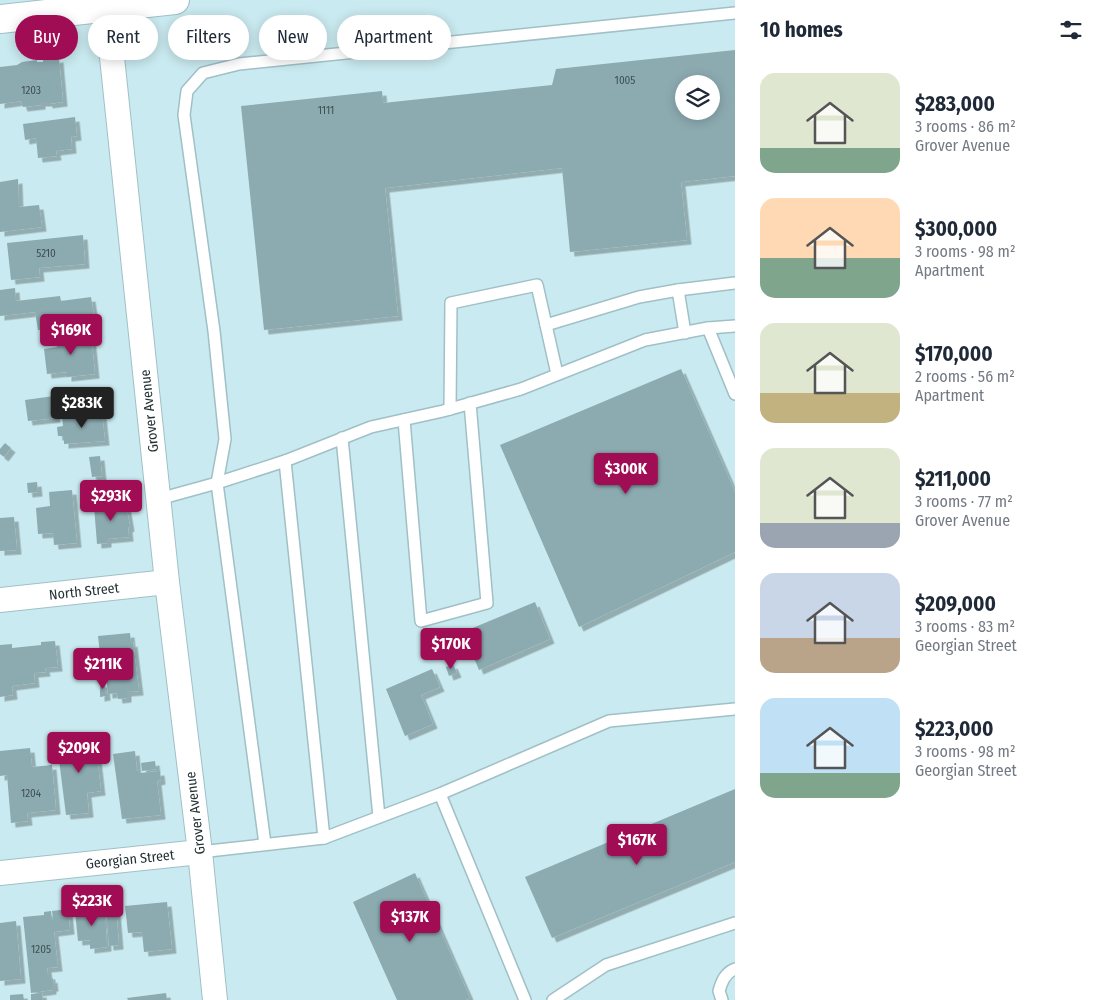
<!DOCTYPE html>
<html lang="en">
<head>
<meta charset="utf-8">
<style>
	body { margin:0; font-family:"Fira Sans Condensed",sans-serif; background:#f2f2f3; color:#1f2937; height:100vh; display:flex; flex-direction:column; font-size:19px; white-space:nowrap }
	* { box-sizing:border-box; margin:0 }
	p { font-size:16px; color:#747a83 }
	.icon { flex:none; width:28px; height:28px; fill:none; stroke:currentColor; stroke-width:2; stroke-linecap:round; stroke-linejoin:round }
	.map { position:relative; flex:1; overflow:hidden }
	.drawer { display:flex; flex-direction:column; background:#fff; width:375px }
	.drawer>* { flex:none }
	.banner { position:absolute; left:15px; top:15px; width:475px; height:45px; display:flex; gap:10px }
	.controls { position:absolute; left:675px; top:75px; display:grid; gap:10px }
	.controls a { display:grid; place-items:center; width:45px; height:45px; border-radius:50%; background:#fff; box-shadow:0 2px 12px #0003; font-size:25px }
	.price { position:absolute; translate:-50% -42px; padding:0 11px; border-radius:5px; background:#a00d54; color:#fff; font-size:16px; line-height:32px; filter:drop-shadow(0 1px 2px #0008) }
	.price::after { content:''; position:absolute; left:50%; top:30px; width:15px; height:11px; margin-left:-8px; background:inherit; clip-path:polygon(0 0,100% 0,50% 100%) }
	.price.current { background:#222; color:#fff }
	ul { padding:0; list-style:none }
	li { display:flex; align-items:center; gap:15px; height:125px; padding:0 25px }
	li span { display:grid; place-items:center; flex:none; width:140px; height:100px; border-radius:15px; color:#555 }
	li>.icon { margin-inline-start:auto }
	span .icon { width:60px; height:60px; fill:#fffc; stroke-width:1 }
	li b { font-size:21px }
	h2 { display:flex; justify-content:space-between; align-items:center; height:60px; padding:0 25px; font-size:21px }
	.chip { padding:0 18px; border-radius:22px; background:#fff; box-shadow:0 2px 12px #0003; font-size:18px; line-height:45px }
	.chip.current { background:#a00d54; color:#fff }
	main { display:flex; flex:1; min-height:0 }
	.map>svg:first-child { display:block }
</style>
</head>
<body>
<main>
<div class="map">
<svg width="735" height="1000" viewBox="0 0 735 1000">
	<defs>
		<filter id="shadow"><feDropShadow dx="4.5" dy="4.5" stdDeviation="0" flood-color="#0004"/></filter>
	</defs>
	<rect width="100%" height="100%" fill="#c9eaf0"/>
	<g fill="#8cabb1" fill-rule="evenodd" filter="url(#shadow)">
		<path d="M735,50v126l-54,6 6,58 -117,12 -8,-84 -177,20 13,128 -134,14 -23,-224 141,-15 1,12 169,-18 4,-16zM684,84h27v27h-27z"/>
		<polygon points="59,58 63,102 48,104 48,102 41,102 41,105 23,107 21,101 0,104 0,67 17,65 22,62 37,60 37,62 43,62 43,60"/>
		<polygon points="75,117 77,136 71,137 72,149 56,151 57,156 38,158 36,138 25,140 23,124"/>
		<polygon points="18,179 19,207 39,205 42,227 0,232 0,182"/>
		<polygon points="83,235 85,264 39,268 40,277 11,280 7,243"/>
		<polygon points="15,288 16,301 60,296 61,301 91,297 95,323 38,330 35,312 0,316 0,290"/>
		<polygon points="91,334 95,374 67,377 67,372 47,374 44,349 57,347 56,338"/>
		<polygon points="681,369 735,492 735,552 579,627 500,445"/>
		<polygon points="54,396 56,418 28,421 25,400"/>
		<polygon points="102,413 105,441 64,444 64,436 58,436 57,427 63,426 62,417"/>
		<polygon points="5,443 11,448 4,457 0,454 0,449"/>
		<polygon points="100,456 102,476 92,477 89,457"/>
		<polygon points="37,482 38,492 28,493 27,483"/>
		<polygon points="72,490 77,543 54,545 53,533 38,534 36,508 50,506 49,492"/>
		<polygon points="126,503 130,527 128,528 129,537 107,539 107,543 97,544 94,506"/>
		<polygon points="14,517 17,550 0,551 0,518"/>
		<polygon points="535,602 550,639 479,670 463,632"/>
		<polygon points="130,633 131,643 133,642 139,691 127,692 127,698 118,699 117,693 108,694 105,663 101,663 98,636"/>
		<polygon points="55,641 58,667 45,668 46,672 34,673 35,683 12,686 13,695 0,697 0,645 12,644 12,648 41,645 41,642"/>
		<polygon points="453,664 457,673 449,676 446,667"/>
		<polygon points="432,669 440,687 421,695 433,724 405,736 386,689"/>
		<polygon points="100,683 105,683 106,696 100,697"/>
		<polygon points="95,739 101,791 87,793 89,813 66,815 57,744"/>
		<polygon points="30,748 32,767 52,765 56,810 27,813 28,821 11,823 7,775 0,776 0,751"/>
		<polygon points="135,751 137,771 140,770 140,773 160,771 161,780 157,781 161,815 122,819 113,754"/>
		<polygon points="155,761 156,769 142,771 141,763"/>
		<polygon points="735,789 735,862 552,938 525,877"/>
		<polygon points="415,873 470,998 466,1000 397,1000 353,902"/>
		<polygon points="167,902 172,949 144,952 142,932 128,933 125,906"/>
		<polygon points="116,908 119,945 109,946 106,909"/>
		<polygon points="68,909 70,930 54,932 58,967 47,968 48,975 51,975 51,979 53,978 54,987 52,987 52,990 31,993 23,917 44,915 44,912 51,911 52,920 53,919 52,911"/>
		<polygon points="105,909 107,947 90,949 90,940 78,941 75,911"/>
		<polygon points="16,921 21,979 0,981 0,923"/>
		<polygon points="42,993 43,1000 31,1000 31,994"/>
		<polygon points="166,993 167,1000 128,1000 127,998"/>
		<polygon points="23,994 24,1000 10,1000 10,995"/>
	</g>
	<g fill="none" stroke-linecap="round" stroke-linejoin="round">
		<defs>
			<g id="service">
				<polyline points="678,290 685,333"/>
				<polyline points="546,325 639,297 678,290 735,283"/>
				<polyline points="708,328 735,394"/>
				<polyline points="450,409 451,303 537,285 557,374"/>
				<polyline points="404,420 421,621 487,603 470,403"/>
				<polyline points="342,438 379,817"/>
				<polyline points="285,461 324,838"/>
				<polyline points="159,499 217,483 285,461 371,427 443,411 521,389 645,340 708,328 735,326"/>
				<polyline points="440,794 525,1000"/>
				<polyline points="265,844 217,483 225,439 214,331 184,115 187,91 203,73 239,64 735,13"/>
				<polyline points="200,852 324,838 440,794 609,721 735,709"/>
				<polyline points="553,1000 606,965 735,923"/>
				<path d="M722,1000l-3,-9c3,-10 6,-18 16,-22"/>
			</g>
			<g id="minor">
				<polyline points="106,0 167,582 200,852 215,1000"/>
				<polyline points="0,600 167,582"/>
				<polyline points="0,873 200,852"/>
			</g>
			<polyline id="tertiary" points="0,19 175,0"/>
		</defs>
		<use href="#service" stroke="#a0c0c6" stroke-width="14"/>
		<use href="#minor" stroke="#a0c0c6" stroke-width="26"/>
		<use href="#tertiary" stroke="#a0c0c6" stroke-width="30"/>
		<use href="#service" stroke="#fff" stroke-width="11"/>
		<use href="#minor" stroke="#fff" stroke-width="24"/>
		<use href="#tertiary" stroke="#fff" stroke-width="28"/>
	</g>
	<g text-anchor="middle" stroke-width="4" stroke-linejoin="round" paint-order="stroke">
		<g font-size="11" fill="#3e5052">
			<text x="625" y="84">1005</text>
			<text x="31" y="94">1203</text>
			<text x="326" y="114">1111</text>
			<text x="46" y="257">5210</text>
			<text x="31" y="797">1204</text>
			<text x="41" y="953">1205</text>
		</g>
		<g font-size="14" fill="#243133" stroke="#fff">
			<text transform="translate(149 411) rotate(-96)" y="5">Grover Avenue</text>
			<text transform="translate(84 591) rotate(-6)" y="5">North Street</text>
			<text transform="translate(195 813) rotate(-97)" y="5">Grover Avenue</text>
			<text transform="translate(130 859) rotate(-6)" y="5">Georgian Street</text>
		</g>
	</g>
</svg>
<div class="controls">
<a><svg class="icon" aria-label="layers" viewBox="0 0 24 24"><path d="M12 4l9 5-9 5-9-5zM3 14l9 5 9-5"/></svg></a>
</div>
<b class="price" style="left:71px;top:356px">$169K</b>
<b class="price current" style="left:82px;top:429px">$283K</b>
<b class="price" style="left:626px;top:495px">$300K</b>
<b class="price" style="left:111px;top:522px">$293K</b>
<b class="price" style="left:451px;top:670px">$170K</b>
<b class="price" style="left:103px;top:690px">$211K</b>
<b class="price" style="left:79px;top:774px">$209K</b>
<b class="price" style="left:637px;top:866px">$167K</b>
<b class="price" style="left:92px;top:927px">$223K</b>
<b class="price" style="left:410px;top:943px">$137K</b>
<div class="banner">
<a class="chip current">Buy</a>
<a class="chip">Rent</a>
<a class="chip">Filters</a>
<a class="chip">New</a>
<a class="chip">Apartment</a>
</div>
</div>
<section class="drawer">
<h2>10 homes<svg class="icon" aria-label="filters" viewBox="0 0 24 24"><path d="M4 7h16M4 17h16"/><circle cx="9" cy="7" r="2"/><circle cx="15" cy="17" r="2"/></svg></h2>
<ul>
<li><span style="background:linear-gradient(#dfe7d0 75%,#7fa58c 0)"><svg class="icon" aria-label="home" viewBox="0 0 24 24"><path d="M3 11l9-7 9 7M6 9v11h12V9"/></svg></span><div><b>$283,000</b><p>3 rooms · 86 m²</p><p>Grover Avenue</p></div></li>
<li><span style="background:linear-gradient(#ffd9b3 60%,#7fa58c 0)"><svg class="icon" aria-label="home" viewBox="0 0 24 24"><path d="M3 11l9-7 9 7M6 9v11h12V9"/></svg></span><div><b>$300,000</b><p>3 rooms · 98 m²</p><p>Apartment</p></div></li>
<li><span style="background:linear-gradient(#dfe7d0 70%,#c2b280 0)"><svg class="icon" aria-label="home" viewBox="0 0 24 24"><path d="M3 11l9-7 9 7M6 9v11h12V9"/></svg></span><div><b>$170,000</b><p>2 rooms · 56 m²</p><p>Apartment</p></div></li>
<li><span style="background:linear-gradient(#dfe7d0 75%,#9aa5b1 0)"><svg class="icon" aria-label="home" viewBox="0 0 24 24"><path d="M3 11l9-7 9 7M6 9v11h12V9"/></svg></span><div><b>$211,000</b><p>3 rooms · 77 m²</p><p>Grover Avenue</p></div></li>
<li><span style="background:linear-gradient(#c9d6e8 65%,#b9a48a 0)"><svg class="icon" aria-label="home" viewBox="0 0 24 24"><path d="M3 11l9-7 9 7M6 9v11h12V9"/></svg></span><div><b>$209,000</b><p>3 rooms · 83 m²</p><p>Georgian Street</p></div></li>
<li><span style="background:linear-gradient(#bfe0f5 75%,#7fa58c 0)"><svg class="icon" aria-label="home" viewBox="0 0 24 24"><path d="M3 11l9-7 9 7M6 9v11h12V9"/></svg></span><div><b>$223,000</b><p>3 rooms · 98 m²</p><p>Georgian Street</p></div></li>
</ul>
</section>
</main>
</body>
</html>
